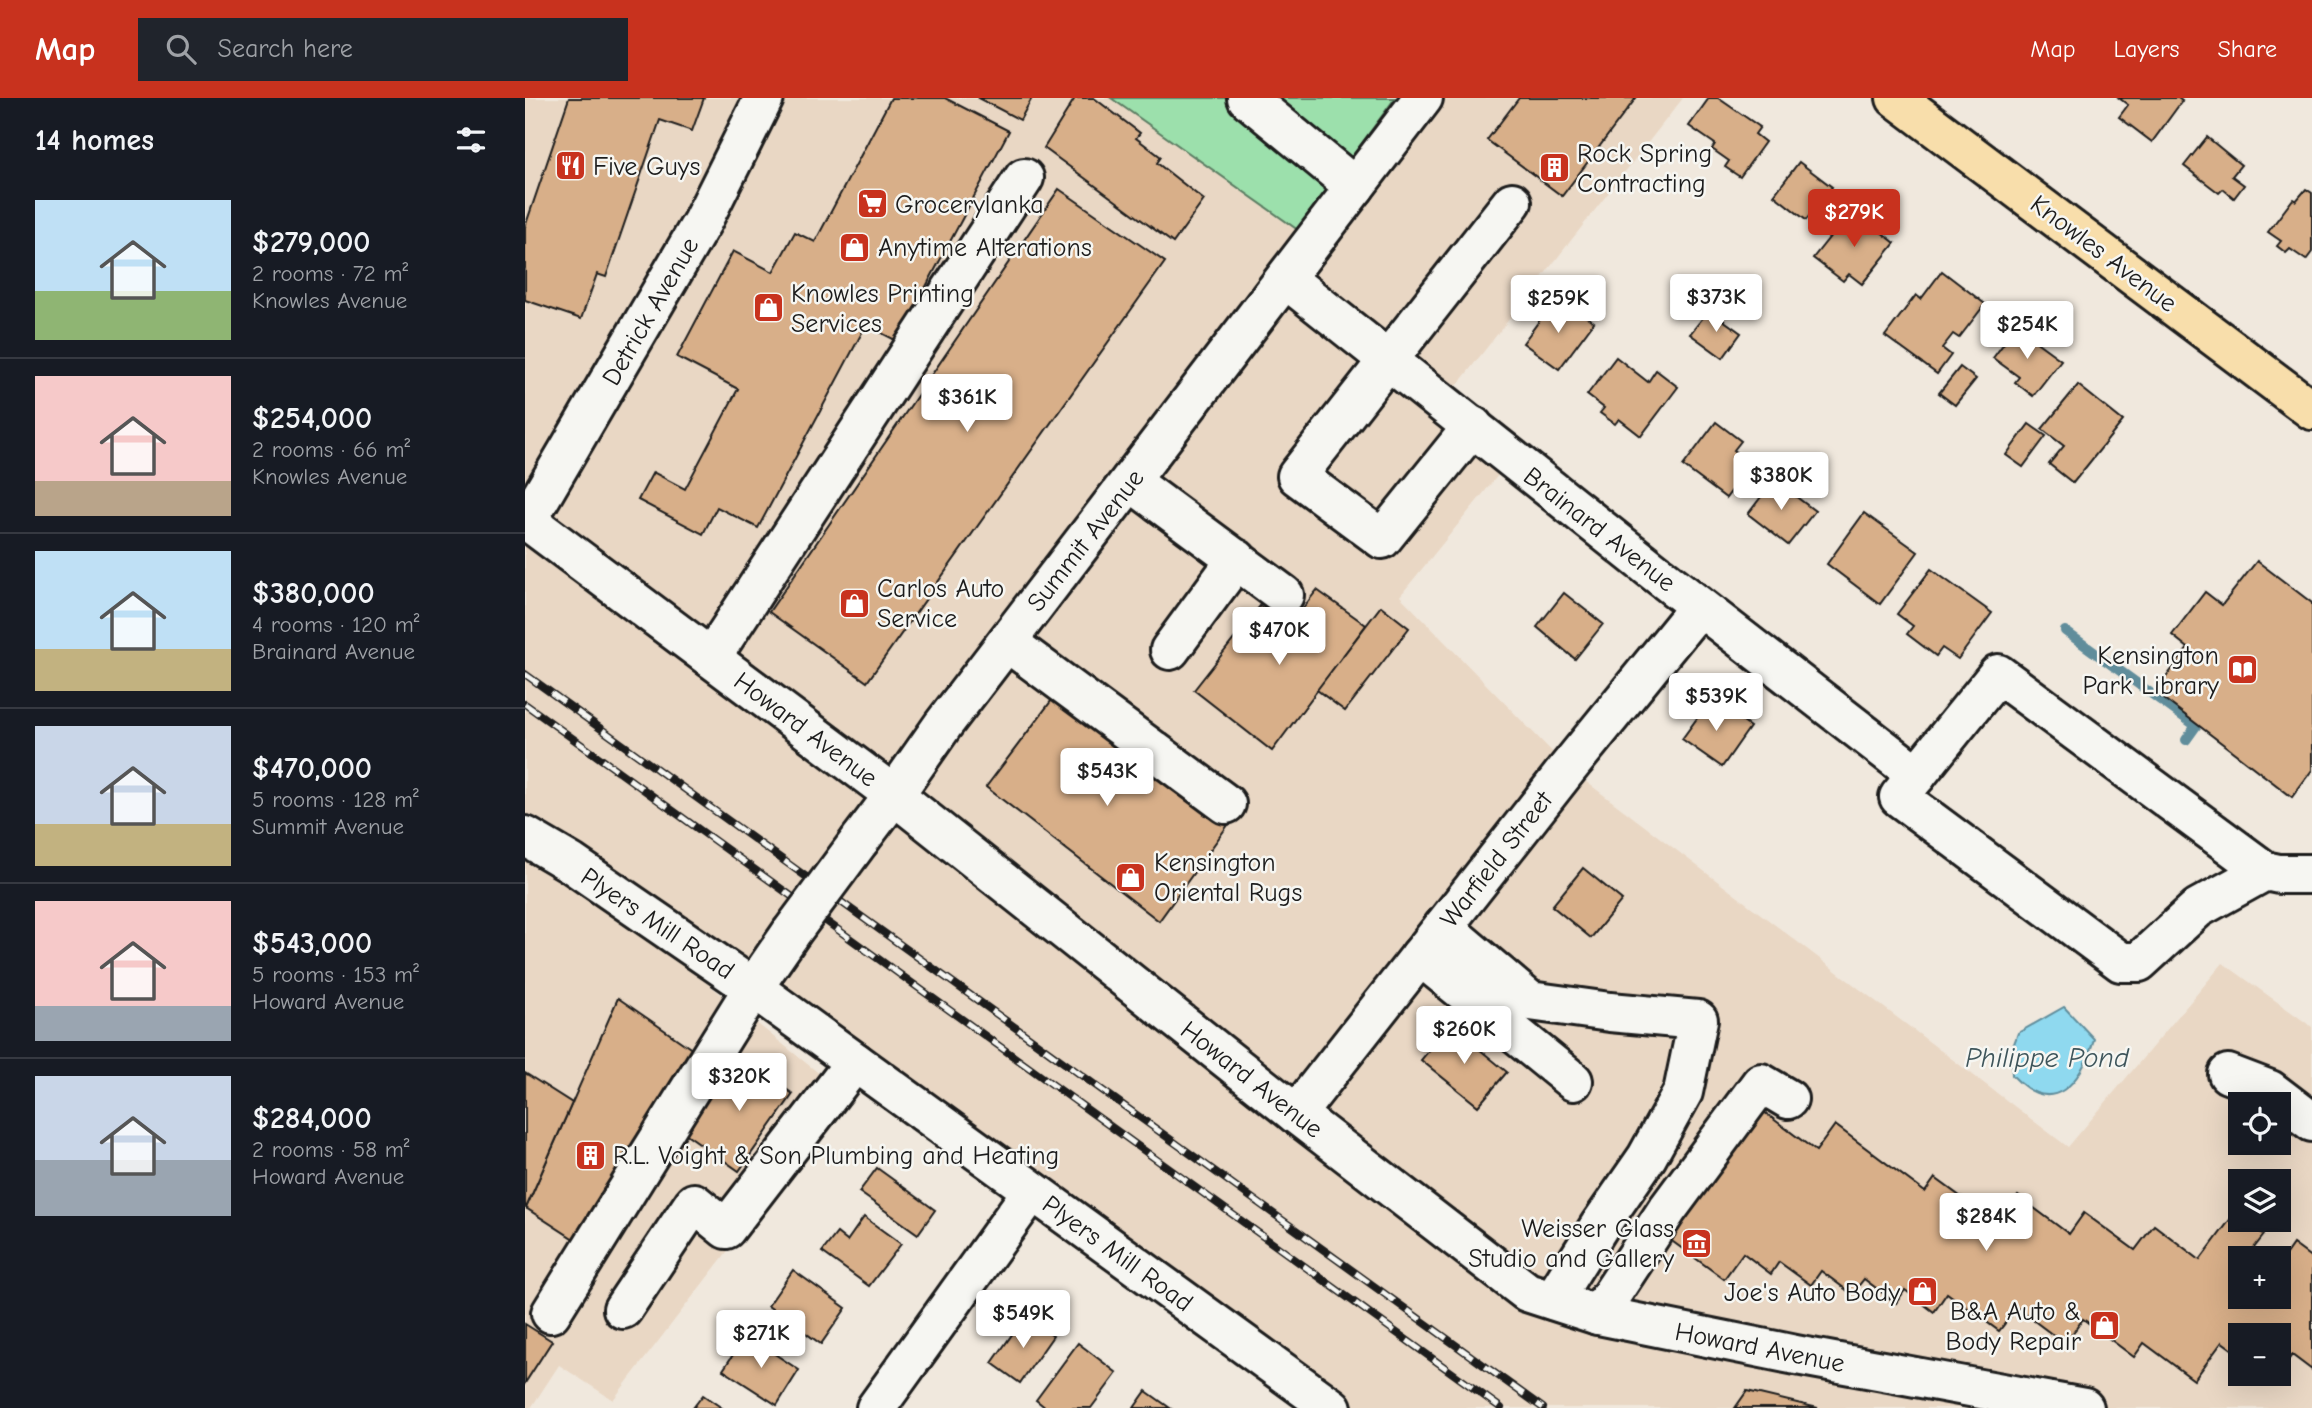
<!DOCTYPE html>
<html lang="en">
<head>
<meta charset="utf-8">
<style>
	body { margin:0; font-family:"Comic Neue",sans-serif; background:#20242c; color:#f1f3f6; height:100vh; display:flex; flex-direction:column; font-size:26px; white-space:nowrap }
	* { box-sizing:border-box; margin:0 }
	p { font-size:23px; color:#9ea1a6 }
	.icon { flex:none; width:38px; height:38px; fill:none; stroke:currentColor; stroke-width:2; stroke-linecap:round; stroke-linejoin:round }
	.map { position:relative; flex:1; overflow:hidden }
	.sheet { display:flex; flex-direction:column; background:#171b24; width:525px }
	.sheet>* { flex:none }
	.controls { position:absolute; left:1703px; top:994px; display:grid; gap:14px }
	.controls a { display:grid; place-items:center; width:63px; height:63px; border-radius:0px; background:#171b24; box-shadow:0 7px 28px #0002; font-size:35px }
	.price { position:absolute; translate:-50% -60px; padding:0 16px; border-radius:7px; background:#fff; color:#222; font-size:23px; line-height:46px; filter:drop-shadow(0 2px 4px #0008) }
	.price::after { content:''; position:absolute; left:50%; top:42px; width:21px; height:16px; margin-left:-10px; background:inherit; clip-path:polygon(0 0,100% 0,50% 100%) }
	.price.on { background:#c8321e; color:#fff }
	ul { padding:0; list-style:none }
	li { display:flex; align-items:center; gap:21px; height:175px; padding:0 35px }
	li+li { border-top:2px solid #363941 }
	li span { display:grid; place-items:center; flex:none; width:196px; height:140px; border-radius:0px; color:#555 }
	li>.icon { margin-inline-start:auto }
	span .icon { width:84px; height:84px; fill:#fffc; stroke-width:1 }
	li b { font-size:30px }
	h2 { display:flex; justify-content:space-between; align-items:center; height:84px; padding:0 35px; font-size:30px }
	header { display:flex; align-items:center; gap:42px; box-sizing:border-box; height:98px; padding:0 35px; background:#c8321e; color:#fff }
	header strong { font-size:33px }
	nav { display:flex; gap:38px; margin-inline-start:auto; font-size:24px }
	.search { width:490px; height:63px; background:#20242c; display:flex; align-items:center; gap:18px; box-sizing:border-box; padding:0 24px; border-radius:0px; color:#9ea1a6; font-size:26px }
	main { display:flex; flex:1; min-height:0 }
	.map>svg:first-child { display:block }
</style>
</head>
<body>
<header>
<strong>Map</strong>
<div class="search"><svg class="icon" aria-label="search" viewBox="0 0 24 24"><circle cx="10" cy="10" r="6"/><path d="M15 15l6 6"/></svg>Search here</div>
<nav><a>Map</a><a>Layers</a><a>Share</a></nav>
</header>
<main>
<section class="sheet">
<h2>14 homes<svg class="icon" aria-label="filters" viewBox="0 0 24 24"><path d="M4 7h16M4 17h16"/><circle cx="9" cy="7" r="2"/><circle cx="15" cy="17" r="2"/></svg></h2>
<ul>
<li><span style="background:linear-gradient(#bfe0f5 65%,#8fb573 0)"><svg class="icon" aria-label="home" viewBox="0 0 24 24"><path d="M3 11l9-7 9 7M6 9v11h12V9"/></svg></span><div><b>$279,000</b><p>2 rooms · 72 m²</p><p>Knowles Avenue</p></div></li>
<li><span style="background:linear-gradient(#f6c9c9 75%,#b9a48a 0)"><svg class="icon" aria-label="home" viewBox="0 0 24 24"><path d="M3 11l9-7 9 7M6 9v11h12V9"/></svg></span><div><b>$254,000</b><p>2 rooms · 66 m²</p><p>Knowles Avenue</p></div></li>
<li><span style="background:linear-gradient(#bfe0f5 70%,#c2b280 0)"><svg class="icon" aria-label="home" viewBox="0 0 24 24"><path d="M3 11l9-7 9 7M6 9v11h12V9"/></svg></span><div><b>$380,000</b><p>4 rooms · 120 m²</p><p>Brainard Avenue</p></div></li>
<li><span style="background:linear-gradient(#c9d6e8 70%,#c2b280 0)"><svg class="icon" aria-label="home" viewBox="0 0 24 24"><path d="M3 11l9-7 9 7M6 9v11h12V9"/></svg></span><div><b>$470,000</b><p>5 rooms · 128 m²</p><p>Summit Avenue</p></div></li>
<li><span style="background:linear-gradient(#f6c9c9 75%,#9aa5b1 0)"><svg class="icon" aria-label="home" viewBox="0 0 24 24"><path d="M3 11l9-7 9 7M6 9v11h12V9"/></svg></span><div><b>$543,000</b><p>5 rooms · 153 m²</p><p>Howard Avenue</p></div></li>
<li><span style="background:linear-gradient(#c9d6e8 60%,#9aa5b1 0)"><svg class="icon" aria-label="home" viewBox="0 0 24 24"><path d="M3 11l9-7 9 7M6 9v11h12V9"/></svg></span><div><b>$284,000</b><p>2 rooms · 58 m²</p><p>Howard Avenue</p></div></li>
</ul>
</section>
<div class="map">
<svg width="1787" height="1310" viewBox="0 0 1787 1310">
	<rect width="100%" height="100%" fill="#f0e8dd"/>
	<filter id="ink" filterUnits="userSpaceOnUse"><feTurbulence type="fractalNoise" baseFrequency=".0143" numOctaves="2"/><feDisplacementMap in="SourceGraphic" scale="14" xChannelSelector="R" yChannelSelector="G"/><feConvolveMatrix kernelMatrix="1 2 1 2 8 2 1 2 1" color-interpolation-filters="sRGB"/></filter>
	<g filter="url(#ink)">
		<g fill="#e9d7c4" fill-rule="evenodd">
			<path d="M0,0h1158l-239,304 68,56 -112,138 168,172 500,379 155,-184 89,64v381h-980l-807,-585zM1715,1006h39v39h-39zM1715,1083h39v39h-39zM1715,1160h39v39h-39zM1715,1237h39v39h-39z"/>
			<polygon points="0,731 69,794 322,998 88,1302 34,1267 6,1310 0,1310"/>
		</g>
		<polygon fill="#9ce0ac" stroke="#5c7e64" stroke-width="2" points="586,0 870,0 773,132"/>
		<path fill="#8fd9ef" stroke="#618d9b" stroke-width="2" d="M1539,909l30,32c-13,44 -41,80 -82,36l-1,-23 7,-19z"/>
		<g fill="none" stroke-linecap="round" stroke-linejoin="round">
			<polyline stroke="#618d9b" stroke-width="10" points="1540,533 1671,628 1661,642"/>
		</g>
		<g fill="#d8af89" stroke="#1c1c1c" stroke-width="2">
			<polygon points="44,0 179,0 167,33 135,22 81,179 72,176 56,221 0,202 0,129"/>
			<polygon points="366,0 420,0 484,33 372,243 341,227 233,430 192,409 178,436 113,402 128,374 160,391 213,291 152,259 208,153 248,174 270,134 290,144"/>
			<polygon points="453,0 507,0 495,22"/>
			<polygon points="550,0 569,0 615,35 611,40 636,59 632,65 679,102 648,145 519,50"/>
			<polygon points="994,0 1111,0 1037,98 962,42"/>
			<polygon points="1184,0 1193,0 1235,29 1230,36 1240,44 1215,79 1200,69 1204,63 1187,51 1190,46 1164,28"/>
			<polygon points="1594,0 1653,0 1657,3 1627,44 1594,19 1603,7"/>
			<polygon points="1682,39 1716,67 1707,78 1719,87 1709,100 1698,91 1694,95 1659,68"/>
			<polygon points="1274,64 1307,89 1281,122 1249,97"/>
			<polygon points="534,91 640,164 342,584 244,514"/>
			<polygon points="1781,91 1787,95 1787,154 1781,162 1765,151 1761,155 1752,148 1756,143 1743,134 1768,101 1771,103"/>
			<polygon points="1327,111 1370,145 1337,186 1324,176 1318,183 1288,160"/>
			<polygon points="1417,173 1460,206 1434,240 1428,236 1417,250 1426,257 1412,276 1360,238 1391,197 1396,201"/>
			<polygon points="1025,208 1039,218 1046,208 1069,224 1034,271 998,245"/>
			<polygon points="1184,212 1216,235 1198,260 1165,236"/>
			<polygon points="1491,229 1536,262 1508,298 1490,284 1494,279 1468,260"/>
			<polygon points="1091,259 1123,284 1131,272 1153,289 1116,338 1094,321 1090,326 1075,315 1079,310 1062,297"/>
			<polygon points="1435,269 1451,281 1430,307 1414,295"/>
			<polygon points="1553,287 1598,323 1548,385 1524,366 1539,348 1517,331"/>
			<polygon points="1191,324 1216,343 1209,352 1227,366 1201,400 1158,368"/>
			<polygon points="1504,326 1521,338 1498,369 1481,357"/>
			<polygon points="1249,382 1290,413 1263,447 1223,416"/>
			<polygon points="1339,415 1393,454 1355,506 1302,466"/>
			<polygon points="1732,463 1787,505 1787,672 1767,699 1630,594 1663,550 1647,537 1680,494 1697,507"/>
			<polygon points="1406,471 1467,515 1433,561 1417,550 1411,558 1382,536 1388,528 1372,516"/>
			<polygon points="792,492 841,527 747,653 669,592 735,508 763,529"/>
			<polygon points="1039,495 1078,526 1050,561 1012,529"/>
			<polygon points="856,508 884,530 820,613 792,592"/>
			<polygon points="530,598 703,727 634,823 461,689"/>
			<polygon points="1186,601 1225,629 1197,669 1157,641"/>
			<polygon points="1058,770 1097,802 1066,840 1027,808"/>
			<polygon points="93,900 171,954 52,1143 1,1110"/>
			<polygon points="925,927 982,974 953,1008 896,962"/>
			<polygon points="213,958 268,996 214,1073 160,1035"/>
			<polygon points="0,975 47,1005 1,1110 0,1109"/>
			<polygon points="1239,1014 1291,1053 1310,1027 1400,1094 1410,1080 1473,1126 1493,1098 1544,1136 1559,1115 1610,1152 1629,1127 1675,1162 1710,1115 1715,1122 1719,1122 1739,1137 1725,1155 1732,1160 1715,1160 1715,1199 1754,1199 1754,1166 1768,1146 1787,1160 1787,1272 1767,1257 1754,1275 1754,1237 1715,1237 1715,1257 1697,1244 1669,1282 1619,1245 1609,1259 1558,1221 1540,1246 1492,1210 1474,1233 1422,1195 1409,1214 1380,1192 1371,1205 1339,1181 1327,1196 1296,1173 1286,1187 1254,1164 1246,1176 1218,1155 1199,1181 1144,1141"/>
			<polygon points="352,1070 410,1112 393,1136 334,1094"/>
			<polygon points="339,1119 376,1146 344,1188 297,1154 312,1135 322,1143"/>
			<polygon points="268,1172 321,1210 296,1246 243,1208"/>
			<polygon points="500,1218 528,1238 495,1285 467,1265"/>
			<polygon points="0,1226 27,1243 0,1285"/>
			<polygon points="221,1237 274,1272 252,1307 198,1272"/>
			<polygon points="553,1245 592,1275 566,1310 521,1310 511,1302"/>
			<polygon points="621,1293 645,1310 609,1310"/>
			<polygon points="1222,1293 1293,1310 1210,1310"/>
			<polygon points="178,1297 197,1310 168,1310"/>
		</g>
		<g fill="none" stroke-linecap="round" stroke-linejoin="round">
			<defs>
				<g id="minor">
					<polyline points="722,0 830,89"/>
					<polyline points="761,181 1130,474 1392,677"/>
					<polyline points="948,328 857,441 772,378 987,104"/>
					<polyline points="605,383 759,497"/>
					<polyline points="0,421 369,697 771,1016 1002,1194 1073,1217 1271,1257 1559,1310"/>
					<polyline points="2,423 177,124 239,0"/>
					<polyline points="482,544 701,706"/>
					<polyline points="645,552 712,461"/>
					<polyline points="186,560 499,80"/>
					<polyline points="0,738 46,765 228,890 807,1310"/>
					<polyline points="335,742 369,697 418,627 898,0"/>
					<polyline points="1740,773 1673,810 1614,864 1596,864 1374,699 1473,576 1740,773 1754,776 1787,776"/>
					<polyline points="918,829 1005,903 1085,914 1173,922 1158,994 1122,1059 1075,1127 1028,1202"/>
					<polyline points="895,858 1048,983"/>
					<polyline points="1703,976 1745,992 1787,1024"/>
					<polyline points="771,1016 1043,670 1174,509"/>
					<polyline points="98,1211 169,1105 201,1131 330,964"/>
					<polyline points="26,1215 228,890 266,835"/>
					<polyline points="1073,1217 1142,1112 1236,985 1263,1001"/>
					<polyline points="351,1310 507,1093"/>
				</g>
				<polyline id="major" points="1371,0 1787,312"/>
			</defs>
			<use href="#minor" stroke="#1c1c1c" stroke-width="44"/>
			<use href="#major" stroke="#1c1c1c" stroke-width="44"/>
			<use href="#minor" stroke="#f6f6f2" stroke-width="38"/>
			<use href="#major" stroke="#f8deab" stroke-width="38"/>
			<defs>
				<g id="rail">
					<polyline points="0,576 1018,1310"/>
					<polyline points="0,606 976,1310"/>
				</g>
			</defs>
			<use href="#rail" stroke="#1c1c1c" stroke-width="8"/>
			<use href="#rail" stroke="#f6f6f2" stroke-width="5" stroke-dasharray="16" stroke-linecap="butt"/>
			<defs>
				<polyline id="minor-bridge" points="266,835 335,742"/>
			</defs>
			<use href="#minor-bridge" stroke="#1c1c1c" stroke-width="44" stroke-linecap="butt"/>
			<use href="#minor-bridge" stroke="#f6f6f2" stroke-width="38"/>
		</g>
	</g>
	<defs>
		<symbol id="restaurant-square" viewBox="-11 -11 22 22"><rect x="-9" y="-9" width="18" height="18" rx="4" fill="#c8321e" stroke="#f6f6f2"/><path d="M-5-6h1v4h1v-4h1v4h1v-4h1v5L-1.5 .5V6h-2V.5L-5-1ZM5-6V6H3V1.5H1.5Q1.5-4 5-6Z" fill="#fff"/></symbol>
		<symbol id="building-square" viewBox="-11 -11 22 22"><rect x="-9" y="-9" width="18" height="18" rx="4" fill="#c8321e" stroke="#f6f6f2"/><path d="M-4-6H4V6H1V3H-1V6H-4ZM-2.5-4.3h1.7v1.8h-1.7ZM.8-4.3h1.7v1.8H.8ZM-2.5-1h1.7V.8h-1.7ZM.8-1h1.7V.8H.8Z" fill="#fff"/></symbol>
		<symbol id="supermarket-square" viewBox="-11 -11 22 22"><rect x="-9" y="-9" width="18" height="18" rx="4" fill="#c8321e" stroke="#f6f6f2"/><path d="M-6-5.5h2.5l.6 2H6L4.5 2H-2.5L-4.4-4H-6ZM-1.5 3.2a1.3 1.3 0 1 0 .1 0ZM3 3.2a1.3 1.3 0 1 0 .1 0Z" fill="#fff"/></symbol>
		<symbol id="shop-square" viewBox="-11 -11 22 22"><rect x="-9" y="-9" width="18" height="18" rx="4" fill="#c8321e" stroke="#f6f6f2"/><path d="M-5-2.5h2.3a2.7 3.5 0 0 1 5.4 0H5L5.5 6h-11ZM-1.5-2.5h3a1.5 2.3 0 0 0-3 0Z" fill="#fff"/></symbol>
		<symbol id="library-square" viewBox="-11 -11 22 22"><rect x="-9" y="-9" width="18" height="18" rx="4" fill="#c8321e" stroke="#f6f6f2"/><path d="M-6-4Q-3-5.5-.7-3.5V5Q-3 3-6 4ZM6-4Q3-5.5 .7-3.5V5Q3 3 6 4Z" fill="#fff"/></symbol>
		<symbol id="museum-square" viewBox="-11 -11 22 22"><rect x="-9" y="-9" width="18" height="18" rx="4" fill="#c8321e" stroke="#f6f6f2"/><path d="M0-6L6-3V-2H-6V-3ZM-5-1h2V3h-2ZM-1-1h2V3h-2ZM3-1h2V3H3ZM-6 4H6V6H-6Z" fill="#fff"/></symbol>
	</defs>
	<g fill-rule="evenodd">
		<use href="#restaurant-square" x="28" y="50" width="35" height="35"/>
		<use href="#building-square" x="1012" y="52" width="35" height="35"/>
		<use href="#supermarket-square" x="330" y="88" width="35" height="35"/>
		<use href="#shop-square" x="312" y="132" width="35" height="35"/>
		<use href="#shop-square" x="226" y="192" width="35" height="35"/>
		<use href="#shop-square" x="312" y="488" width="35" height="35"/>
		<use href="#library-square" x="1700" y="554" width="35" height="35"/>
		<use href="#shop-square" x="588" y="762" width="35" height="35"/>
		<use href="#building-square" x="48" y="1040" width="35" height="35"/>
		<use href="#museum-square" x="1154" y="1128" width="35" height="35"/>
		<use href="#shop-square" x="1380" y="1176" width="35" height="35"/>
		<use href="#shop-square" x="1562" y="1210" width="35" height="35"/>
	</g>
	<g text-anchor="middle" stroke-width="5" stroke-linejoin="round" paint-order="stroke">
		<g font-size="26" fill="#1c1c1c" stroke="#f6f6f2" text-anchor="start">
			<text x="1052" y="64">Rock Spring<tspan x="1052" dy="30">Contracting</tspan></text>
			<text x="68" y="77">Five Guys</text>
			<text x="370" y="115">Grocerylanka</text>
			<text x="353" y="158">Anytime Alterations</text>
			<text x="266" y="204">Knowles Printing<tspan x="266" dy="30">Services</tspan></text>
			<text x="352" y="499">Carlos Auto<tspan x="352" dy="30">Service</tspan></text>
			<text x="1694" y="566" text-anchor="end">Kensington<tspan x="1694" dy="30">Park Library</tspan></text>
			<text x="629" y="773">Kensington<tspan x="629" dy="30">Oriental Rugs</tspan></text>
			<text x="88" y="1066">R.L. Voight &amp; Son Plumbing and Heating</text>
			<text x="1149" y="1139" text-anchor="end">Weisser Glass<tspan x="1149" dy="30">Studio and Gallery</tspan></text>
			<text x="1375" y="1203" text-anchor="end">Joe's Auto Body</text>
			<text x="1556" y="1222" text-anchor="end">B&amp;A Auto &amp;<tspan x="1556" dy="30">Body Repair</tspan></text>
		</g>
		<g font-size="26" fill="#1c1c1c" stroke="#f6f6f2">
			<text transform="translate(1579 155) rotate(37)" y="9">Knowles Avenue</text>
			<text transform="translate(125 213) rotate(-60)" y="9">Detrick Avenue</text>
			<text transform="translate(1075 431) rotate(38)" y="9">Brainard Avenue</text>
			<text transform="translate(560 442) rotate(-52)" y="9">Summit Avenue</text>
			<text transform="translate(281 631) rotate(37)" y="9">Howard Avenue</text>
			<text transform="translate(971 761) rotate(-52)" y="9">Warfield Street</text>
			<text transform="translate(133 825) rotate(34)" y="9">Plyers Mill Road</text>
			<text transform="translate(727 981) rotate(38)" y="9">Howard Avenue</text>
			<text transform="translate(593 1155) rotate(36)" y="9">Plyers Mill Road</text>
			<text transform="translate(1235 1249) rotate(11)" y="9">Howard Avenue</text>
		</g>
		<g font-size="28" font-style="italic" fill="#3e555b" stroke="#f6f6f2">
			<text x="1522" y="969">Philippe Pond</text>
		</g>
	</g>
</svg>
<div class="controls">
<a><svg class="icon" aria-label="locate" viewBox="0 0 24 24"><circle cx="12" cy="12" r="6"/><path d="M12 2v4M12 18v4M2 12h4M18 12h4"/></svg></a>
<a><svg class="icon" aria-label="layers" viewBox="0 0 24 24"><path d="M12 4l9 5-9 5-9-5zM3 14l9 5 9-5"/></svg></a>
<a>+</a>
<a>−</a>
</div>
<b class="price on" style="left:1329px;top:151px">$279K</b>
<b class="price" style="left:1191px;top:236px">$373K</b>
<b class="price" style="left:1033px;top:237px">$259K</b>
<b class="price" style="left:1502px;top:263px">$254K</b>
<b class="price" style="left:442px;top:336px">$361K</b>
<b class="price" style="left:1256px;top:414px">$380K</b>
<b class="price" style="left:754px;top:569px">$470K</b>
<b class="price" style="left:1191px;top:635px">$539K</b>
<b class="price" style="left:582px;top:710px">$543K</b>
<b class="price" style="left:939px;top:968px">$260K</b>
<b class="price" style="left:214px;top:1015px">$320K</b>
<b class="price" style="left:1461px;top:1155px">$284K</b>
<b class="price" style="left:498px;top:1252px">$549K</b>
<b class="price" style="left:236px;top:1272px">$271K</b>
</div>
</main>
</body>
</html>
